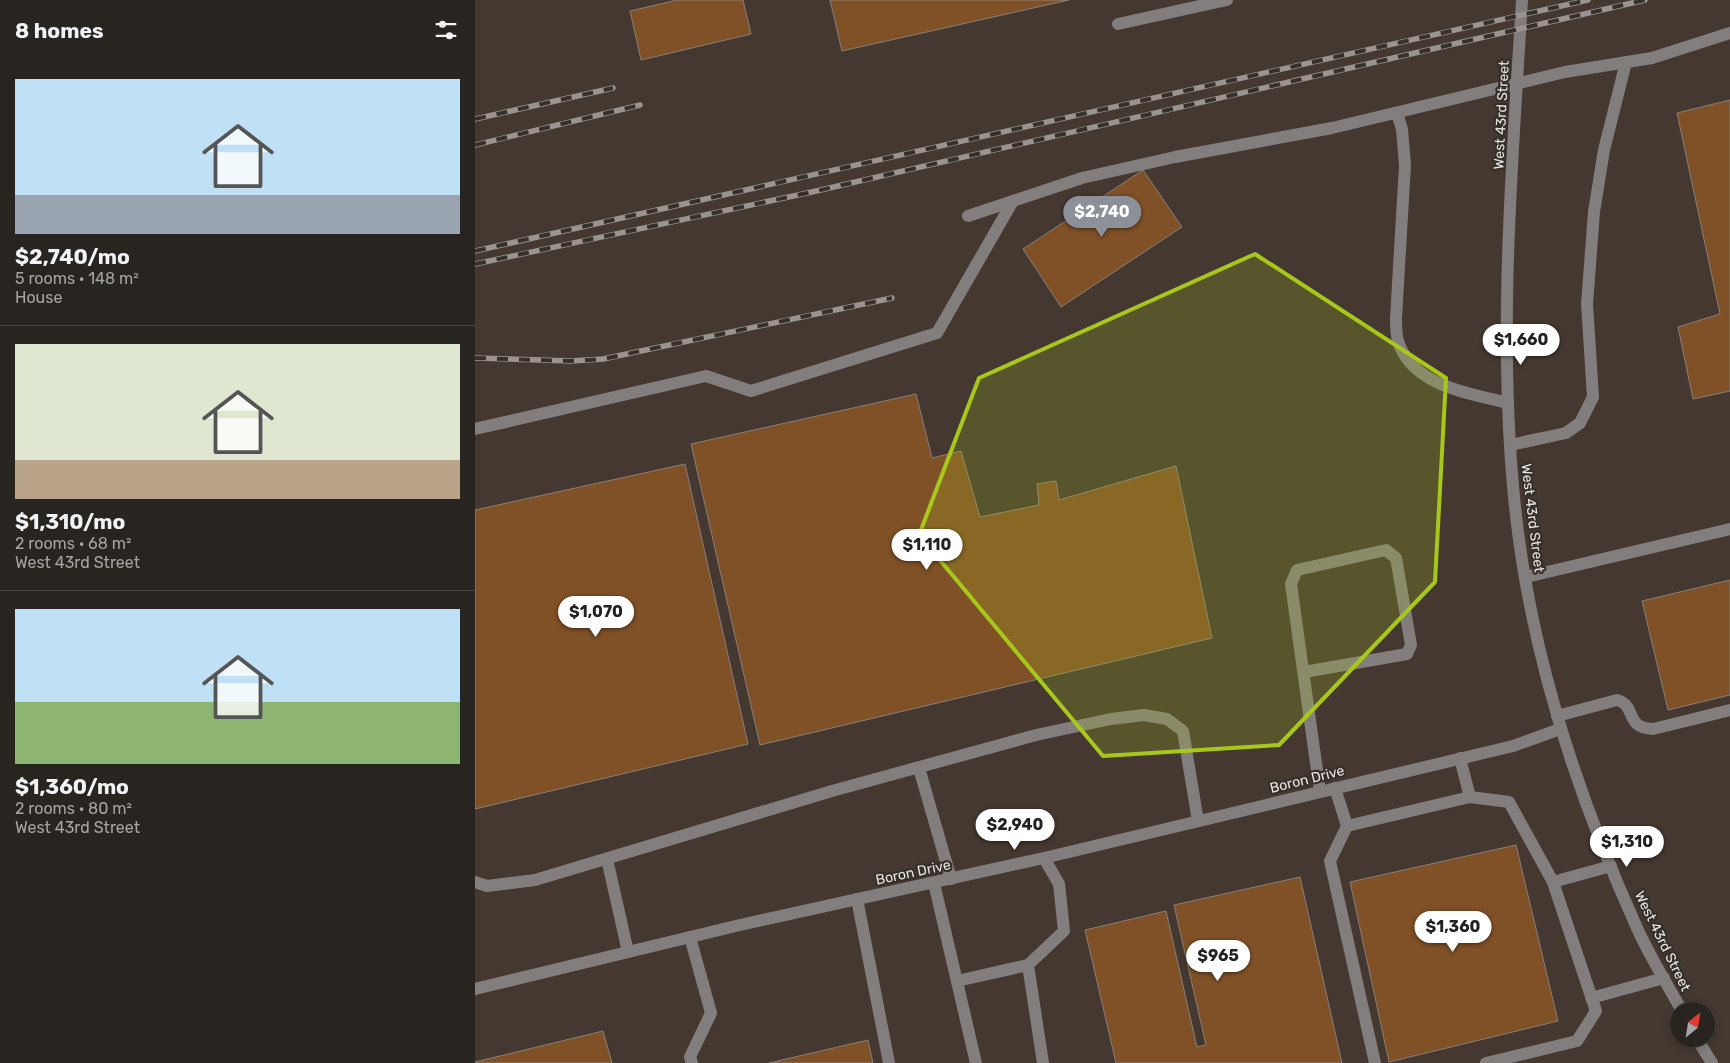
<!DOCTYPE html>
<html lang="en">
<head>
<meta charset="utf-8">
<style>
	body { margin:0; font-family:Rubik,sans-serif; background:#302c29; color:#f1f3f6; height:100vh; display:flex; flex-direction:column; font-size:19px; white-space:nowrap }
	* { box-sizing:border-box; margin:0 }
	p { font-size:16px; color:#a5a4a5 }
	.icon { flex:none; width:28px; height:28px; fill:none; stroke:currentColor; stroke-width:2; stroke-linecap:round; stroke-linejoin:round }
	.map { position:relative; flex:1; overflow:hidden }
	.panel { display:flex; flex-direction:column; background:#282420; width:475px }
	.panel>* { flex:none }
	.needle { width:32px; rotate:30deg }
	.fabs { position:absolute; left:1195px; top:1002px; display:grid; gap:10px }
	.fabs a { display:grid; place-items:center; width:45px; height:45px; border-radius:50%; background:#282420; box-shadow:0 2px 8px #0003,0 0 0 1px #44413e; font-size:25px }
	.price { position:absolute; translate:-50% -42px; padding:0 11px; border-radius:18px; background:#fff; color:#222; font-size:16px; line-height:32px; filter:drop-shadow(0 1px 2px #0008) }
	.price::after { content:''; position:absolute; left:50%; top:30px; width:15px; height:11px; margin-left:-8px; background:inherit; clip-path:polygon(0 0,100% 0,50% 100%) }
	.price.current { background:#8c9099; color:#fff }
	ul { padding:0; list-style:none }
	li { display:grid; align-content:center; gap:10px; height:265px; padding:0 15px }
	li+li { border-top:1px solid #44413e }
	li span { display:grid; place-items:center; height:155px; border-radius:0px; color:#555 }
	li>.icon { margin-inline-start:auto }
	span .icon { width:90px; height:90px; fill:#fffc; stroke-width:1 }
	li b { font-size:21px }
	h2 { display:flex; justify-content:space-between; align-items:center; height:60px; padding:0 15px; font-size:21px }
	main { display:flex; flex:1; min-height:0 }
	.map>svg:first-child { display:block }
</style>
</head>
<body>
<main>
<section class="panel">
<h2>8 homes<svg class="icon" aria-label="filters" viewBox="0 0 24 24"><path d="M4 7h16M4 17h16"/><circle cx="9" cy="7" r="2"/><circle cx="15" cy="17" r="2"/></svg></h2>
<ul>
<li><span style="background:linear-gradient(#bfe0f5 75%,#9aa5b1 0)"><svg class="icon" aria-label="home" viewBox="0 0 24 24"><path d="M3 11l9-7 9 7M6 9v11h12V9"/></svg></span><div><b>$2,740/mo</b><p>5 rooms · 148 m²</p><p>House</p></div></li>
<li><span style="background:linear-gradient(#dfe7d0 75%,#b9a48a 0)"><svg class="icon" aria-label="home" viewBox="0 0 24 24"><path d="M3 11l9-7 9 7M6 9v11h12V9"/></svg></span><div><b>$1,310/mo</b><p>2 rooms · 68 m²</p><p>West 43rd Street</p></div></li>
<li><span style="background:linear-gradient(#bfe0f5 60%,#8fb573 0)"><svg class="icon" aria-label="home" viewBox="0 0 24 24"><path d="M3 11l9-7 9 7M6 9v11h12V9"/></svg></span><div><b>$1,360/mo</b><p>2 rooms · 80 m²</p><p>West 43rd Street</p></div></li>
</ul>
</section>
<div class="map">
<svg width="1255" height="1063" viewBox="0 0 1255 1063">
	<rect width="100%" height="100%" fill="#36302b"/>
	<path fill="#443830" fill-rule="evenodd" d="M0,0h1255v1063h-1255zM1204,1011h27v28h-27z"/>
	<g fill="#805027" stroke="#87807a">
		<polygon points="202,0 268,0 276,34 166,60 155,11"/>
		<polygon points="355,0 594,0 367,51"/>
		<polygon points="1255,100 1255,391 1218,399 1203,327 1245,314 1202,113"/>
		<polygon points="668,170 707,227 586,307 548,249"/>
		<polygon points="441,394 457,458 486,451 505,517 564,505 562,484 581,481 584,500 701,466 737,638 285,745 216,444"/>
		<polygon points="210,464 273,744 0,809 0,510"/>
		<polygon points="1255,580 1255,695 1193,710 1167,601"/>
		<polygon points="1041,845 1083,1021 914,1062 875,882"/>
		<polygon points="825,877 867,1063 641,1063 610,930 691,911 722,1047 731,1045 699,905"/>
		<polygon points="128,1031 137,1063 0,1063 0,1062"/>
		<polygon points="393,1040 398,1063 294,1063"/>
	</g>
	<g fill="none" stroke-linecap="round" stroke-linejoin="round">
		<g stroke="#827e7e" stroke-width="12">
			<path d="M1047,0c-10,165 -24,332 -8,497 14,148 62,296 123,431 13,29 30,56 45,83"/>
			<polyline points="643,24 752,0"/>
			<path d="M922,113l5,16 3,36 -9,153c0,7 0,16 2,23 14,45 71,52 110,62"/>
			<polyline points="493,216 607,178 700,157 857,128 1090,72 1177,58 1255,33"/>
			<polyline points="0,429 231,376 276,391 462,333 538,201"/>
			<polyline points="1035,445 1091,433 1105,423 1118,397 1112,304 1119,212 1129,150 1151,62"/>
			<polyline points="1051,577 1255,529"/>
			<polyline points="829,672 932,654 936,645 921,558 911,550 822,570 816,584 845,792"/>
			<path d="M1082,716l60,-16c20,5 7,28 36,29l77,-19"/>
			<polyline points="985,758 995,797"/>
			<polyline points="444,768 476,879"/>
			<polyline points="860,788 872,826 855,861 900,1063"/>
			<polyline points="872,826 995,797 1034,802 1078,882 1121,1011 1102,1041 1011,1063"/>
			<polyline points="132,859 153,952"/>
			<polyline points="0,882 12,886 60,880 357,791 561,735 636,719 669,715 692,719 708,731 723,821"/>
			<polyline points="1078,882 1136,866"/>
			<polyline points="459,883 501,1063"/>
			<polyline points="382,899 414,1063"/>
			<polyline points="215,937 236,1013 215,1057 217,1063"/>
			<polyline points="482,981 553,965"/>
			<polyline points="0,989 265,925 569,858 1038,746 1085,729"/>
			<polyline points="1116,998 1189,978"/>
			<polyline points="1222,1039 1237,1063"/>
			<polyline points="568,1063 553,965 589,931 584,884 569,858"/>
		</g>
		<defs>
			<g id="rail">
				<polyline points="0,119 138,88"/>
				<polyline points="0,145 165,105"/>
				<polyline points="0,251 1113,0"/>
				<polyline points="0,264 337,192 1170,0"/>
				<polyline points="0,358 96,361 128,359 417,298"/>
			</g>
		</defs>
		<use href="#rail" stroke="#999490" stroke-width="5.5"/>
		<use href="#rail" stroke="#36302b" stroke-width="4" stroke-dasharray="11" stroke-linecap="butt"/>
	</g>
	<path fill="#a8c71b" fill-opacity="0.2" stroke="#a8c71b" stroke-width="4" stroke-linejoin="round" d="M780,254l191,124 -11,204 -156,163 -176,11 -184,-221 60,-157z"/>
	<g text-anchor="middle" stroke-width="4.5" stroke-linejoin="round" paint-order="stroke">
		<g font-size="14" fill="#e8e4e1" stroke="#36302b">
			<text transform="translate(1026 115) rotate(-87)" y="5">West 43rd Street</text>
			<text transform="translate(1058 518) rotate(83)" y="5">West 43rd Street</text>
			<text transform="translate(832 779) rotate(-14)" y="5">Boron Drive</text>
			<text transform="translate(438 872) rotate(-12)" y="5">Boron Drive</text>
			<text transform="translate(1188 941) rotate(64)" y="5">West 43rd Street</text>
		</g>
	</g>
</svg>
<div class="fabs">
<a><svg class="needle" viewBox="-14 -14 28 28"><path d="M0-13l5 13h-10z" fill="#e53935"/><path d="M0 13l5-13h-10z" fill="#a5a4a5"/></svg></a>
</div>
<b class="price current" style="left:627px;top:238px">$2,740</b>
<b class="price" style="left:1046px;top:366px">$1,660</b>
<b class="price" style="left:452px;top:571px">$1,110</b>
<b class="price" style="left:121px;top:638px">$1,070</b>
<b class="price" style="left:540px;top:851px">$2,940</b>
<b class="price" style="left:1152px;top:868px">$1,310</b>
<b class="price" style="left:978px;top:953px">$1,360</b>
<b class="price" style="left:743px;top:982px">$965</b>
</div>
</main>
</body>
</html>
